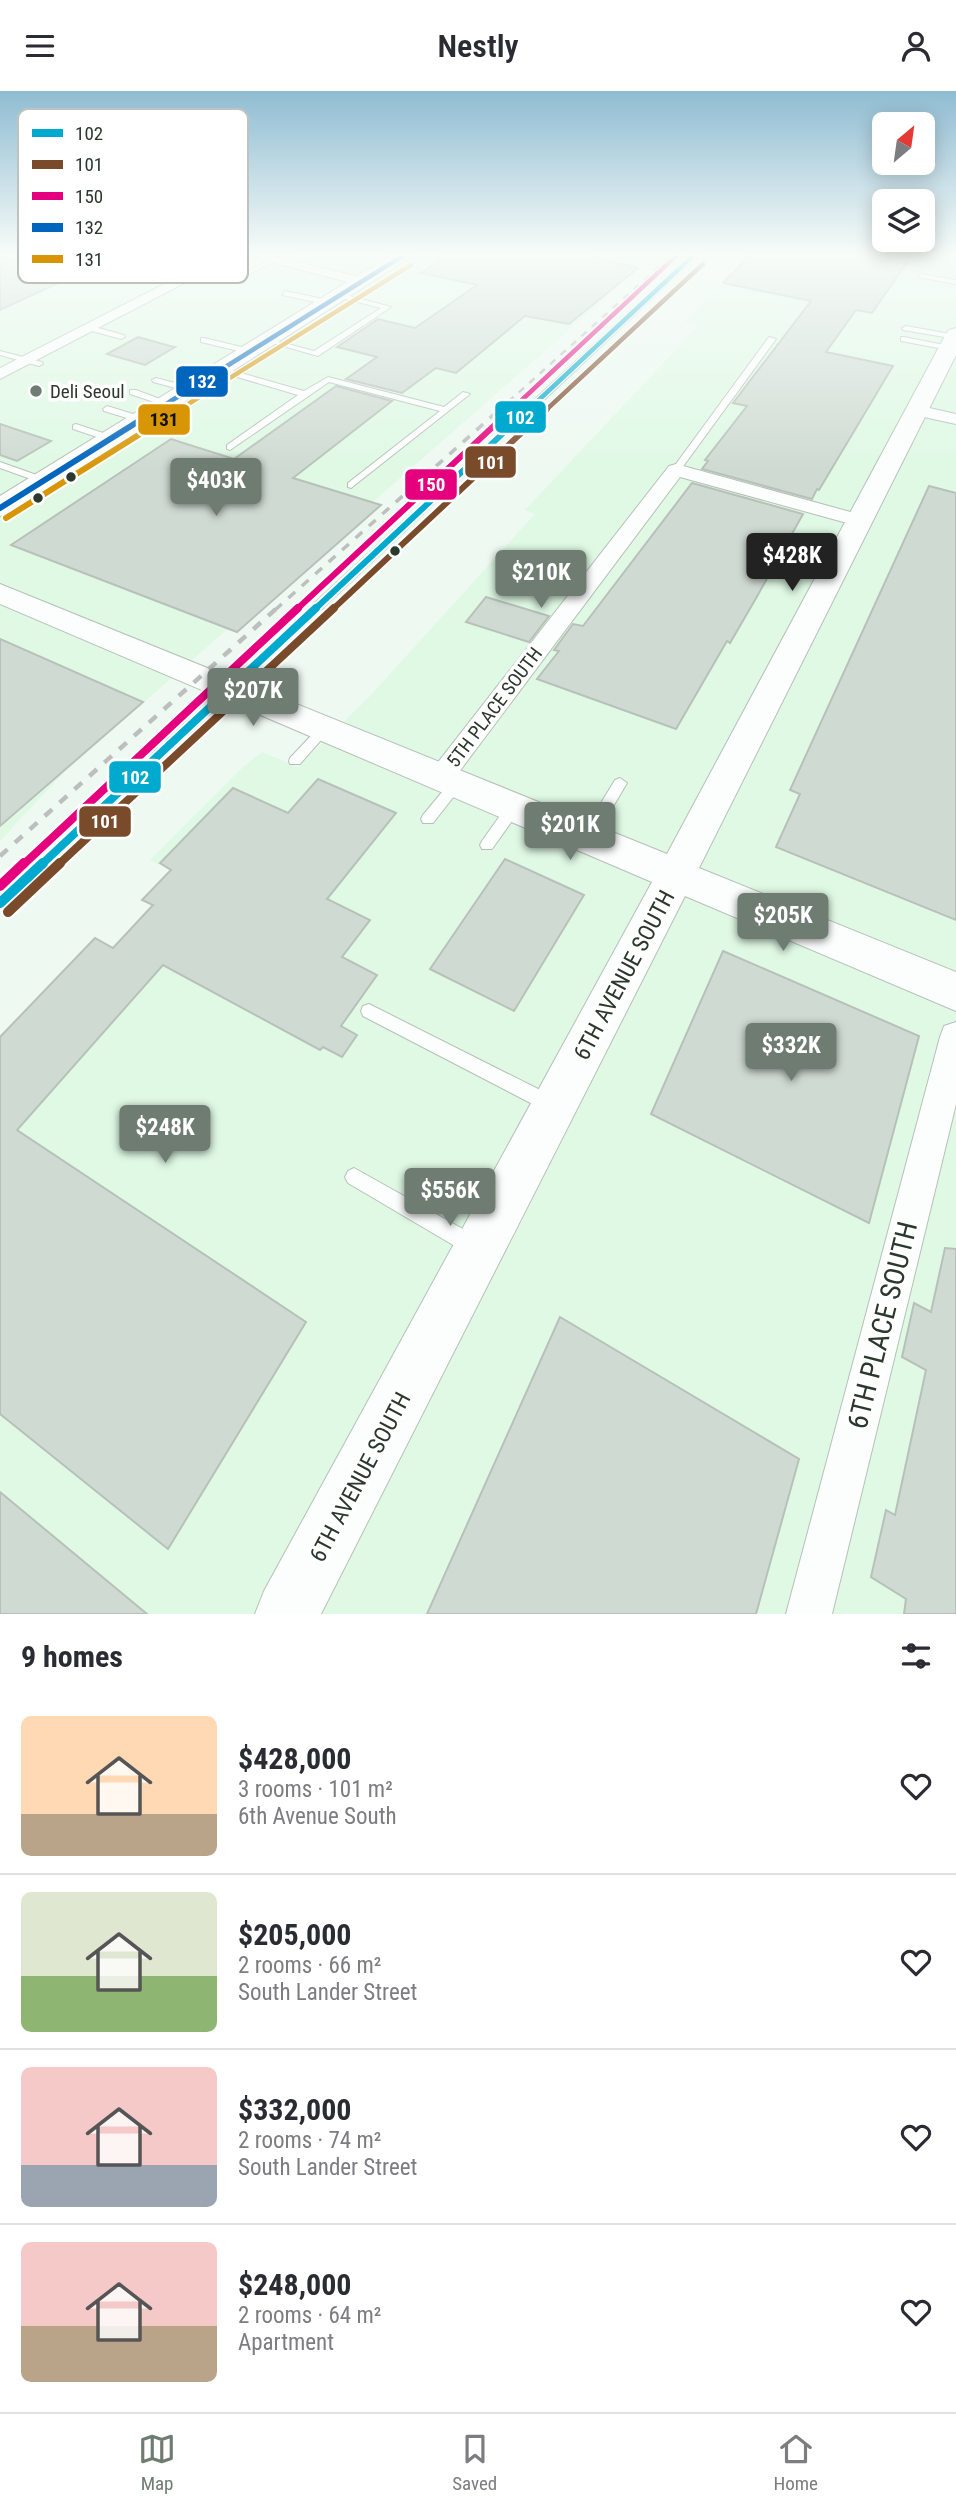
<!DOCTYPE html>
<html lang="en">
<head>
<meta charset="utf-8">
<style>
	body { margin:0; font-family:"Roboto Condensed",sans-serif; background:#f2f2f3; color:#2b2b33; height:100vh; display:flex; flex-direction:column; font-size:26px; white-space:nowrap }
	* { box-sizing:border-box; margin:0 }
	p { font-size:23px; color:#7c7c81 }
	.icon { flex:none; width:38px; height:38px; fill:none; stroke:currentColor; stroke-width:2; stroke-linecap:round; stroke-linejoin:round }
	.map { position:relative; height:1523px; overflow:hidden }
	.sheet { display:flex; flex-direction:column; background:#fff; flex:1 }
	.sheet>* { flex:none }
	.needle { width:46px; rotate:29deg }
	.tools { position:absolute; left:872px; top:21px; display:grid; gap:14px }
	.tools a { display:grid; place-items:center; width:63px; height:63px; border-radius:10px; background:#fff; box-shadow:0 4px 18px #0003; font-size:35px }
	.price { position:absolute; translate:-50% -60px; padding:0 16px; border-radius:7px; background:#6f7c72; color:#fff; font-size:23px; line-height:46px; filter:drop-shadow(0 2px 4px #0008) }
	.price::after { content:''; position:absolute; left:50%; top:42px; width:21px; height:16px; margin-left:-10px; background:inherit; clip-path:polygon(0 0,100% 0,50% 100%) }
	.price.on { background:#222; color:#fff }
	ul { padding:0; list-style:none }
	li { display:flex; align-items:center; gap:21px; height:175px; padding:0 21px }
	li+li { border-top:2px solid #e1e1e2 }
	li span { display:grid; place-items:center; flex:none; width:196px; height:140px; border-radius:10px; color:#555 }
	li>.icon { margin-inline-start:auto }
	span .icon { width:84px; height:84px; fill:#fffc; stroke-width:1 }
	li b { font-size:30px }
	h2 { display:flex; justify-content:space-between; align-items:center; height:84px; padding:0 21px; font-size:30px }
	header { display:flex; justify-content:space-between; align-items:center; height:91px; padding:0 21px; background:#fff; font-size:32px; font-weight:600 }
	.tab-bar { display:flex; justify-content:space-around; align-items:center; height:98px; border-top:2px solid #e1e1e2; background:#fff; font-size:19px; color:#7c7c81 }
	.tab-bar a { display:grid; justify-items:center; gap:4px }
	.tab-bar .on { color:#6f7c72 }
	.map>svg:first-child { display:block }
</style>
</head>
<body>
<header><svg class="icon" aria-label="menu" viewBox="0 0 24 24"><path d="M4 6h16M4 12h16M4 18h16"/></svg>Nestly<svg class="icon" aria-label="person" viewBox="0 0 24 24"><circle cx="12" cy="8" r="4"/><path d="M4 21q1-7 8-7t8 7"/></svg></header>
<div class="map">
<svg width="956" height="1523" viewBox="0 0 956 1523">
	<rect width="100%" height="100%" fill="#eef9f1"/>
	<g fill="#dff9e4">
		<polygon points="0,164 650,164 607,206 64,681 0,750"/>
		<polygon points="752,164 956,164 956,1523 0,1523 0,974 186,787 150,769 243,676 262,661 298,676 371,604 535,423 525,419 698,235 684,231"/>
	</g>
	<g fill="#cfdbd2" stroke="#b7c1b9" stroke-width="2">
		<polygon points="0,164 119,164 0,219"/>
		<polygon points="448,164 582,164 638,177 569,233 525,225 456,282 436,277 402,302 346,288 377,266 337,256 378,228 415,237 477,194 421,182"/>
		<polygon points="750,164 912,164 872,222 856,219 826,261 893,275 819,399 817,398 812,408 702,378 708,370 705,369 747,315 733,312 811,210 723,192"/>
		<polygon points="138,246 170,255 175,256 145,274 107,263"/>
		<polygon points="336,295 392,310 293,387 381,414 237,541 11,454 171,348 234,368"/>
		<polygon points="0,333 51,350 17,370 0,364"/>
		<polygon points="692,392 803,423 755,509 730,552 727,550 676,638 537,588 559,560 554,559 573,533 583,535"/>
		<polygon points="929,395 956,402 956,829 776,756 800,703 790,699"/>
		<polygon points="486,506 549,525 529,551 466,531"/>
		<polygon points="0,548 143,611 0,735"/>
		<polygon points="318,688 396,722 327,808 370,829 342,866 377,884 341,935 357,944 342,966 323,956 320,959 163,874 17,1039 306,1231 168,1458 0,1323 0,946 95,847 113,857 153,814 142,809 171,779 160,772 233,697 288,722"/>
		<polygon points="505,768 584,804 514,920 430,878"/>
		<polygon points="723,860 919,945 869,1132 651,1023"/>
		<polygon points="945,1157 956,1158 956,1523 904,1523 906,1508 871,1486 886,1419 895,1424 926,1279 902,1266 914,1212 931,1221"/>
		<polygon points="560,1226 799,1368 756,1523 427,1523"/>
		<polygon points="0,1401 147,1523 0,1523"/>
	</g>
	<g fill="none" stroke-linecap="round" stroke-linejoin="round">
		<defs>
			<g id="lane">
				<polygon points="286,164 295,164 281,172 277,172 277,170"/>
				<polygon points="691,164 698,164 5,816 0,818 0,803"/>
				<polygon points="272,168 274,171 235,190 230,189"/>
				<polygon points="921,183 956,189 956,193 919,186"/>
				<polygon points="285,200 332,210 333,212 329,214 282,204"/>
				<polygon points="339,202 391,216 318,265 265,250 269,248 314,260 381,217 339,206"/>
				<polygon points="91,235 124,244 125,246 121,248 88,239 87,237"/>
				<polygon points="906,235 956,244 956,248 903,239 902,237"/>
				<polygon points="769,246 776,248 679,381 673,381 673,377"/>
				<polygon points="904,246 949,255 953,257 949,259 901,250 901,246"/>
				<polygon points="204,247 254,259 255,261 251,263 201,251 201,247"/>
				<polygon points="0,260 42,271 43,273 39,275 0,264"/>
				<polygon points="223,277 304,300 328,286 444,316 463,301 470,303 351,397 348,396 348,392 440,320 329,291 230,359 227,358 227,354 298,304 220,281 219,279"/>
				<polygon points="156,287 194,297 195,299 191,301 153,291 152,289"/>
				<polygon points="130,299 136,299 173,313 169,316 130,303"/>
				<polygon points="107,315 146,327 147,329 143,332 104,320 103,318"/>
				<polygon points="76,333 115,346 116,348 112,351 73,338 73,334"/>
				<polygon points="0,371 48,388 50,390 42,392 0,377"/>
				<polygon points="325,633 329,634 331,637 329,640 300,673 290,673 289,670 290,667 321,634"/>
				<polygon points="457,687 462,689 464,692 462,695 433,732 423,732 421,728 423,724 452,689"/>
				<polygon points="620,687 627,692 592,751 582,751 580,747 582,743 615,689"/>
				<polygon points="514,711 521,716 519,720 492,758 482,758 480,754 482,750 509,712"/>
				<polygon points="369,913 556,1007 559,1013 556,1019 550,1021 544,1019 363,925 361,920 363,915"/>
				<polygon points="354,1077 479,1147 481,1154 479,1161 472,1163 465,1161 348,1092 345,1086 348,1080"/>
			</g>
			<g id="street">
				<polygon points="221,164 238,164 0,288 0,277"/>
				<polygon points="244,164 269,164 368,188 370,191 363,195"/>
				<polygon points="916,314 956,323 956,333 910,323 907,319"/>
				<polygon points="676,373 865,425 868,429 865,433 858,435 680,386 450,693 441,696 432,693 428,686 432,679 669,375"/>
				<polygon points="956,931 956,1013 832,1523 786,1523 940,946 944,935"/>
			</g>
			<polygon id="secondary" points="956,237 956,264 699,777 956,881 956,920 685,805 321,1523 255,1523 264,1500 652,791 0,513 0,493 667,763 946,243 949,239"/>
			<polygon id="primary" points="391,164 414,164 9,423 0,425 0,405"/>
		</defs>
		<use href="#lane" stroke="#b6c0b8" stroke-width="2"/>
		<use href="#street" stroke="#b6c0b8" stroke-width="2"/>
		<use href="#secondary" stroke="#b6c0b8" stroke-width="2"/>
		<use href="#primary" stroke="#b6c0b8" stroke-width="2"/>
		<use href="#lane" fill="#fcfefd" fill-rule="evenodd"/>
		<use href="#street" fill="#fcfefd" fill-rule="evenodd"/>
		<use href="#secondary" fill="#fcfefd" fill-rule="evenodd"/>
		<use href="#primary" fill="#fcfefd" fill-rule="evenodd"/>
		<polyline stroke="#bdbfbd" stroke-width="2.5" stroke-dasharray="7 7" stroke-linecap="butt" points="498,320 672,164"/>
		<polyline stroke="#bdbfbd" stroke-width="3.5" stroke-dasharray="9 9" stroke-linecap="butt" points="275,519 500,318"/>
		<polyline stroke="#bdbfbd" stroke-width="4.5" stroke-dasharray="10 10" stroke-linecap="butt" points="0,765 277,517"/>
		<defs>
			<polyline id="bus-1-far3" points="527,320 694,164"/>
			<polyline id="bus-1-far2" points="314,519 529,318"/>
			<polyline id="bus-1-far1" points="41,774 316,517"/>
			<polyline id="bus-1" points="0,812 43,772"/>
			<polyline id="bus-2-far3" points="545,320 703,173"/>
			<polyline id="bus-2-far2" points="332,519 547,318"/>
			<polyline id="bus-2-far1" points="58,774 334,517"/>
			<polyline id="bus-2" points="8,821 60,772"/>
			<polyline id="bus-3-far3" points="510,320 677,164"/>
			<polyline id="bus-3-far2" points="296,519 512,318"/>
			<polyline id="bus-3-far1" points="23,774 298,517"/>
			<polyline id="bus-3" points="0,795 24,772"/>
			<polyline id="bus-4-far1" points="155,320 404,164"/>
			<polyline id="bus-4" points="0,417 158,318"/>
			<polyline id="bus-5-far1" points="177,320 411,174"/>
			<polyline id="bus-5" points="6,427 180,318"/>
		</defs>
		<use href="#bus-1-far3" stroke="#fff" stroke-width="7"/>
		<use href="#bus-1-far2" stroke="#fff" stroke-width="10"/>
		<use href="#bus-1-far1" stroke="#fff" stroke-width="12"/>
		<use href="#bus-1" stroke="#fff" stroke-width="15"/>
		<use href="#bus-2-far3" stroke="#fff" stroke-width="7"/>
		<use href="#bus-2-far2" stroke="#fff" stroke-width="10"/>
		<use href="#bus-2-far1" stroke="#fff" stroke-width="12"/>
		<use href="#bus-2" stroke="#fff" stroke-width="15"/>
		<use href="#bus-3-far3" stroke="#fff" stroke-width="7"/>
		<use href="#bus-3-far2" stroke="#fff" stroke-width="10"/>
		<use href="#bus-3-far1" stroke="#fff" stroke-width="12"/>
		<use href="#bus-3" stroke="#fff" stroke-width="15"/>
		<use href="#bus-4-far1" stroke="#fff" stroke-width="7"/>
		<use href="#bus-4" stroke="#fff" stroke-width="10"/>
		<use href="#bus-5-far1" stroke="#fff" stroke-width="7"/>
		<use href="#bus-5" stroke="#fff" stroke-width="10"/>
		<use href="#bus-1-far3" stroke="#00a9ce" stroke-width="4.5"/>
		<use href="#bus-1-far2" stroke="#00a9ce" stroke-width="6"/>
		<use href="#bus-1-far1" stroke="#00a9ce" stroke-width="8"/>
		<use href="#bus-1" stroke="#00a9ce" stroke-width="10"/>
		<use href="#bus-2-far3" stroke="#7a4b2a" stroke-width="4.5"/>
		<use href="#bus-2-far2" stroke="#7a4b2a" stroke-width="6"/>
		<use href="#bus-2-far1" stroke="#7a4b2a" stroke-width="8"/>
		<use href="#bus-2" stroke="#7a4b2a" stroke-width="10"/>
		<use href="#bus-3-far3" stroke="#e5007d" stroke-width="4.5"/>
		<use href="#bus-3-far2" stroke="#e5007d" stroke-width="6"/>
		<use href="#bus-3-far1" stroke="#e5007d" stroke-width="8"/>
		<use href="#bus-3" stroke="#e5007d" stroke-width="10"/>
		<use href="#bus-4-far1" stroke="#0065bd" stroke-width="4.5"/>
		<use href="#bus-4" stroke="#0065bd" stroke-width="6"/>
		<use href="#bus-5-far1" stroke="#d89607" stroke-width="4.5"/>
		<use href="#bus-5" stroke="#d89607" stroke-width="6"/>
	</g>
	<linearGradient id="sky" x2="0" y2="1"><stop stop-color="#8fbcd2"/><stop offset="0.43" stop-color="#f7fcf9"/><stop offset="1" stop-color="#f7fcf9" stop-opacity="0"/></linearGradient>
	<rect width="956" height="378" fill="url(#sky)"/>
	<circle fill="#6f7c72" stroke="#fff" stroke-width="2.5" cx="36" cy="300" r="7"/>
	<g fill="#2b382e" stroke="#fff" stroke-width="2.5">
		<circle cx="71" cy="386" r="6"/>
		<circle cx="38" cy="407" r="6"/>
		<circle cx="395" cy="460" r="6"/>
	</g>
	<g text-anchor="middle" stroke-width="7" stroke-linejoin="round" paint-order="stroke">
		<g font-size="19" fill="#2b382e" stroke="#fff" text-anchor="start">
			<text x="50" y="307">Deli Seoul</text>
		</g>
		<g font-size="19" fill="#2b382e" stroke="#fff">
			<text transform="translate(494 616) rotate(-53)" y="7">5TH PLACE SOUTH</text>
		</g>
		<g font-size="23" fill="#2b382e" stroke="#fff">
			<text transform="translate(624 884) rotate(-62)" y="8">6TH AVENUE SOUTH</text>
			<text transform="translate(360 1386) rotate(-62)" y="8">6TH AVENUE SOUTH</text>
		</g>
		<g font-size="28" fill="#2b382e" stroke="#fff">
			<text transform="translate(882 1234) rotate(-76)" y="10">6TH PLACE SOUTH</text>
		</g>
	</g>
	<rect x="18" y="18" width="230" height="174" rx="10" fill="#fff" stroke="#bfc3c0" stroke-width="2"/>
	<rect x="32" y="38" width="31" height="8" fill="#00a9ce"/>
	<rect x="32" y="69" width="31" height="9" fill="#7a4b2a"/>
	<rect x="32" y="101" width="31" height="8" fill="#e5007d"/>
	<rect x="32" y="132" width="31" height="9" fill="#0065bd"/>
	<rect x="32" y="164" width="31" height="8" fill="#d89607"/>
	<g font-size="19" fill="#2b382e">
		<text x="75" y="49">102</text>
		<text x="75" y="80">101</text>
		<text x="75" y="112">150</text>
		<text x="75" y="143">132</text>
		<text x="75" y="175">131</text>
	</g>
	<g stroke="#fff" stroke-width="2.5">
		<rect x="175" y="274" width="54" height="33" rx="7" fill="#0065bd"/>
		<rect x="494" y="309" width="53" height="34" rx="7" fill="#00a9ce"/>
		<rect x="137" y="312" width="54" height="33" rx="7" fill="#d89607"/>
		<rect x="464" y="354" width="53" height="34" rx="7" fill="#7a4b2a"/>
		<rect x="404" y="377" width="54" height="33" rx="7" fill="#e5007d"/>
		<rect x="108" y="669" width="54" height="34" rx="7" fill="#00a9ce"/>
		<rect x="78" y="714" width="54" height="33" rx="7" fill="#7a4b2a"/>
	</g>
	<g font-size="19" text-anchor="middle" font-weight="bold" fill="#fff">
		<text x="202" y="297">132</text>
		<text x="520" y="333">102</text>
		<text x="491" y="378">101</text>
		<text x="431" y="400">150</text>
		<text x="135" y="693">102</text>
		<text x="105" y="737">101</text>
	</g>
	<g font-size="19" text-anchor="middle" font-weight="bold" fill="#111">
		<text x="164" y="335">131</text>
	</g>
</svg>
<div class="tools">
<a><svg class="needle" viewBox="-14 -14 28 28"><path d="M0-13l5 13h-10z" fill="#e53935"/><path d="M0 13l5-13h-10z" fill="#7c7c81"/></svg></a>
<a><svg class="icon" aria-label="layers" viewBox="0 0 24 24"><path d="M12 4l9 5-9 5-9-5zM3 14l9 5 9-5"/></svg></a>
</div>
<b class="price" style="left:216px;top:427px">$403K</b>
<b class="price on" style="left:792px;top:502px">$428K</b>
<b class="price" style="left:541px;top:519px">$210K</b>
<b class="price" style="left:253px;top:637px">$207K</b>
<b class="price" style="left:570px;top:771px">$201K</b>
<b class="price" style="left:783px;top:862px">$205K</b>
<b class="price" style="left:791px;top:992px">$332K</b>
<b class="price" style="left:165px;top:1074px">$248K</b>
<b class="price" style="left:450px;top:1137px">$556K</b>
</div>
<section class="sheet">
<h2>9 homes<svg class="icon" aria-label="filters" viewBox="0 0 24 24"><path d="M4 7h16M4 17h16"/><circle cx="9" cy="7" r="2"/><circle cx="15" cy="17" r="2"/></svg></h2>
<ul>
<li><span style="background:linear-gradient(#ffd9b3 70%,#b9a48a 0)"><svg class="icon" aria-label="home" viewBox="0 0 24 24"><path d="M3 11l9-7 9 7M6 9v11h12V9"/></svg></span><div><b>$428,000</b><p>3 rooms · 101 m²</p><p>6th Avenue South</p></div><svg class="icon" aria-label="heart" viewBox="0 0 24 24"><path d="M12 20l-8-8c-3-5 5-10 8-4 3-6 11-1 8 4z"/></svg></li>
<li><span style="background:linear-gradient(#dfe7d0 60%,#8fb573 0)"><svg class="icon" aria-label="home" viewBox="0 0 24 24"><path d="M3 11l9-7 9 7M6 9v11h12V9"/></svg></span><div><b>$205,000</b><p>2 rooms · 66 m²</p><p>South Lander Street</p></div><svg class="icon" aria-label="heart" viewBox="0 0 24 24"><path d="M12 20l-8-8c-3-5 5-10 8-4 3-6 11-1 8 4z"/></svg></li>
<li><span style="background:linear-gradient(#f6c9c9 70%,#9aa5b1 0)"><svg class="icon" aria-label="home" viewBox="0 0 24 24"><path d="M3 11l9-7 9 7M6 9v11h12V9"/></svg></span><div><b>$332,000</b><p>2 rooms · 74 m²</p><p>South Lander Street</p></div><svg class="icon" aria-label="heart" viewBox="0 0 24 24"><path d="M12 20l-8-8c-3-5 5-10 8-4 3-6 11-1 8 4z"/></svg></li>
<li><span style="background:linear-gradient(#f6c9c9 60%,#b9a48a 0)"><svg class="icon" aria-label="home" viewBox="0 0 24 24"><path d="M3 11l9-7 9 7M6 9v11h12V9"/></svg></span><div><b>$248,000</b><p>2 rooms · 64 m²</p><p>Apartment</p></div><svg class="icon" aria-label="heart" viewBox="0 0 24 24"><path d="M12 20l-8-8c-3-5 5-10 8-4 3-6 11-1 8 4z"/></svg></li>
</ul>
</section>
<nav class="tab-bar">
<a class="on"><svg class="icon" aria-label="map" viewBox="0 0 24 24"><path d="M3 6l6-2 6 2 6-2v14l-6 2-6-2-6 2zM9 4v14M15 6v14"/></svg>Map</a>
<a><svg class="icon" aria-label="saved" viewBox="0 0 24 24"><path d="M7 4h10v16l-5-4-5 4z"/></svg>Saved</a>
<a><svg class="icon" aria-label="home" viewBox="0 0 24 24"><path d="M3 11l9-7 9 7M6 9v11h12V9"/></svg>Home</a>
</nav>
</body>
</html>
